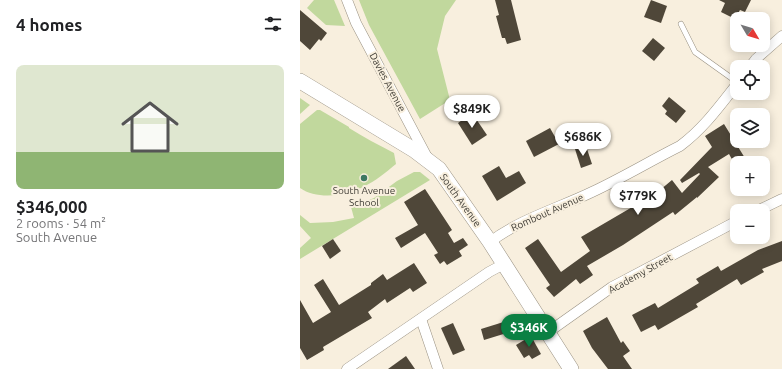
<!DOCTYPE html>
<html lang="en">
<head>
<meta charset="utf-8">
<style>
	body { margin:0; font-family:Ubuntu,sans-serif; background:#f6f6f6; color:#202124; height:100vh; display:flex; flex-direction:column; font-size:15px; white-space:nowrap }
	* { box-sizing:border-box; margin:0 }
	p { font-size:13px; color:#757577 }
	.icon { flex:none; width:22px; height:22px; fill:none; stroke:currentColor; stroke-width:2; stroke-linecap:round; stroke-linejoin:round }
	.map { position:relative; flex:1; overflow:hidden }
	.sheet { display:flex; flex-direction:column; background:#fff; width:300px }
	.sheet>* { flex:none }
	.needle { width:26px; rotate:128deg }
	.tools { position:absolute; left:430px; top:12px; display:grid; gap:8px }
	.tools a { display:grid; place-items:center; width:40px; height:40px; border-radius:8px; background:#fff; box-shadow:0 2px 10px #0003; font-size:20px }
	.price { position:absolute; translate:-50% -34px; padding:0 9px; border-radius:14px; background:#fff; color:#222; font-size:13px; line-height:26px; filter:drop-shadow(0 1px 2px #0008) }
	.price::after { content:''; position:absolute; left:50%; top:24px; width:12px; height:9px; margin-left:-6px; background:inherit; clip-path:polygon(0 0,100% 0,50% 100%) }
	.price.selected { background:#0b8043; color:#fff }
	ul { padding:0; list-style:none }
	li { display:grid; align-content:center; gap:8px; height:212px; padding:0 16px }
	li+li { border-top:1px solid #e0e0e0 }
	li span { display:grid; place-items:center; height:124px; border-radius:8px; color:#555 }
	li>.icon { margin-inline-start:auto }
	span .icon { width:72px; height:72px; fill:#fffc; stroke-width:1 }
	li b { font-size:17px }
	h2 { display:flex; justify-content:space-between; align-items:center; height:48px; padding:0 16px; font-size:17px }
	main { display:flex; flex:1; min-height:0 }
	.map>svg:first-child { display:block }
</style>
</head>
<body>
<main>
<section class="sheet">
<h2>4 homes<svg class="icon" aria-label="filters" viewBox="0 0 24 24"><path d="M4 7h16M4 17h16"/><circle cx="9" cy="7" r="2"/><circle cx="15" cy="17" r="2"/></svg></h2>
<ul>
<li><span style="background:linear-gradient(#dfe7d0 70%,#8fb573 0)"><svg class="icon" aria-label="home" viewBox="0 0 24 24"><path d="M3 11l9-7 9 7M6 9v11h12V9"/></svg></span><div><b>$346,000</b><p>2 rooms · 54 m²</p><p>South Avenue</p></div></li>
</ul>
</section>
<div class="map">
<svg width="482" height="369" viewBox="0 0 482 369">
	<rect width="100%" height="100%" fill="#f8efde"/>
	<g fill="#c1d89d">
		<polygon points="14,0 34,0 45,26 26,25 7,8"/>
		<polygon points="59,0 156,0 145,16 137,49 150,100 120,119 69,25"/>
		<polygon points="0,98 10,105 0,114"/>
		<path d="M17,110h3l29,17v1c14,9 30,17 45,25l2,11c-10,8 -20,17 -33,23 -17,9 -46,13 -63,1v-64z"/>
		<polygon points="114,172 120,172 130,180 0,259 0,248 11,238 0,226 0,215 10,223 33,222 54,218 51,207 74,198 97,181"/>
	</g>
	<g fill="#4f4739">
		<polygon points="195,0 211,0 221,40 207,44 205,38 202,38 196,16 199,15"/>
		<polygon points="351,0 367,6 361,23 344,17"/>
		<polygon points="419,0 451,0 445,12 440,10 435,19 421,12 425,3"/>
		<polygon points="0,10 27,33 21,41 19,39 10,50 0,41"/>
		<polygon points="353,38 365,48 354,61 342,51"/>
		<polygon points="369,97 386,111 376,123 365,114 367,111 362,106"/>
		<polygon points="172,113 187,135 172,145 158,123"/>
		<polygon points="424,124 448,163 434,163 429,154 408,167 419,177 397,198 397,197 375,215 373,212 323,245 287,266 293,275 280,284 276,279 254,297 246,288 250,285 225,248 238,239 261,272 290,251 281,237 334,206 329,198 342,191 348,200 372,180 382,193 400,174 399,173 382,183 380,180 412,147 405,136"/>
		<polygon points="250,128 259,144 234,157 226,141"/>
		<polygon points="286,146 292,164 281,168 275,149"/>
		<polygon points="199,166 206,178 219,171 226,183 197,201 182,176"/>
		<polygon points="125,189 152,230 148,233 154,243 163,238 168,245 159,251 162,256 147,265 144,261 140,264 134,255 138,253 125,233 101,248 95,238 118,225 104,202"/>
		<polygon points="33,239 41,251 30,259 22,246"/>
		<polygon points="482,241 482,261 462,269 464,272 441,285 437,279 396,304 398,307 358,330 355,325 341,332 332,315 355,303 358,308 399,283 396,279 418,266 421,271 458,250"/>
		<polygon points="114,263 127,283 113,292 110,288 87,303 85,299 68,312 72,318 23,347 24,350 7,360 0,348 0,300 13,323 31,312 14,285 23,279 39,305 71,285 71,283 83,274 87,280"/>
		<polygon points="307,317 321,343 323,341 330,351 323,356 332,369 308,369 292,348 283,331"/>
		<polygon points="210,320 213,331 184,340 181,329"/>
		<polygon points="153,323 165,350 153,355 141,328"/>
		<polygon points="231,336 241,354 232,359 229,355 224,358 216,345"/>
		<polygon points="106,356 115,369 88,369"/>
	</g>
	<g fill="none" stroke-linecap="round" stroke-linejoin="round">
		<defs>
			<polyline id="lane" points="381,24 395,52 437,82"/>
			<g id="street">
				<polyline points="47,0 56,23 128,159"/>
				<polyline points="450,67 456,59 482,36"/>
				<polyline points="457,211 482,199"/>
				<path d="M190,242c30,-23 69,-34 102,-50 30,-14 58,-31 88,-46 23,-17 39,-39 57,-62"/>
				<polyline points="121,319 138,369"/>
				<polyline points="247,333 312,287 437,221"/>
				<polyline points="47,369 189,272 204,264"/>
			</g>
			<polyline id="secondary" points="0,81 114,150 139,169 190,242 271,369"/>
		</defs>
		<use href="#lane" stroke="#999182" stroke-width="6"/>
		<use href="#street" stroke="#999182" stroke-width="11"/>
		<use href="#secondary" stroke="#999182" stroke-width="16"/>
		<use href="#lane" stroke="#fff" stroke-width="5"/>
		<use href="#street" stroke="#fff" stroke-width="10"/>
		<use href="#secondary" stroke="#fff" stroke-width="15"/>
	</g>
	<circle fill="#3d7862" stroke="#f8efde" stroke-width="1.5" cx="64" cy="178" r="4"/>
	<g text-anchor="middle" stroke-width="4" stroke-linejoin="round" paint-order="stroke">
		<g font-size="10" fill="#3f3c35" stroke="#f8efde">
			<text transform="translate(88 82) rotate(62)" y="4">Davies Avenue</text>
			<text transform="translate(161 200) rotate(54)" y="4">South Avenue</text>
			<text transform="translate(247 212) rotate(-24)" y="4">Rombout Avenue</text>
			<text transform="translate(340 273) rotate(-29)" y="4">Academy Street</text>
		</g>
		<g font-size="10" fill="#3f3c35" stroke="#f8efde">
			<text x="64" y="194">South Avenue<tspan x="64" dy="12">School</tspan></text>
		</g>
	</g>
</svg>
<div class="tools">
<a><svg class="needle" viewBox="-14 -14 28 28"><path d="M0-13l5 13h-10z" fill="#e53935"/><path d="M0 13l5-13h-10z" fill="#757577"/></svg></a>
<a><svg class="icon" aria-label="locate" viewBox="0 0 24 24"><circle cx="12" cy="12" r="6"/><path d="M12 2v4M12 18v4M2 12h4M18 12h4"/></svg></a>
<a><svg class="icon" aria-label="layers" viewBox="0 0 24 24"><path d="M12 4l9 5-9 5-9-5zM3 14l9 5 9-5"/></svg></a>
<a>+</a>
<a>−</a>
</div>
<b class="price" style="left:172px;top:129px">$849K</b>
<b class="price" style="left:283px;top:157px">$686K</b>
<b class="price" style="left:338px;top:216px">$779K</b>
<b class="price selected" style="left:229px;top:348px">$346K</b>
</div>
</main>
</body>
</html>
